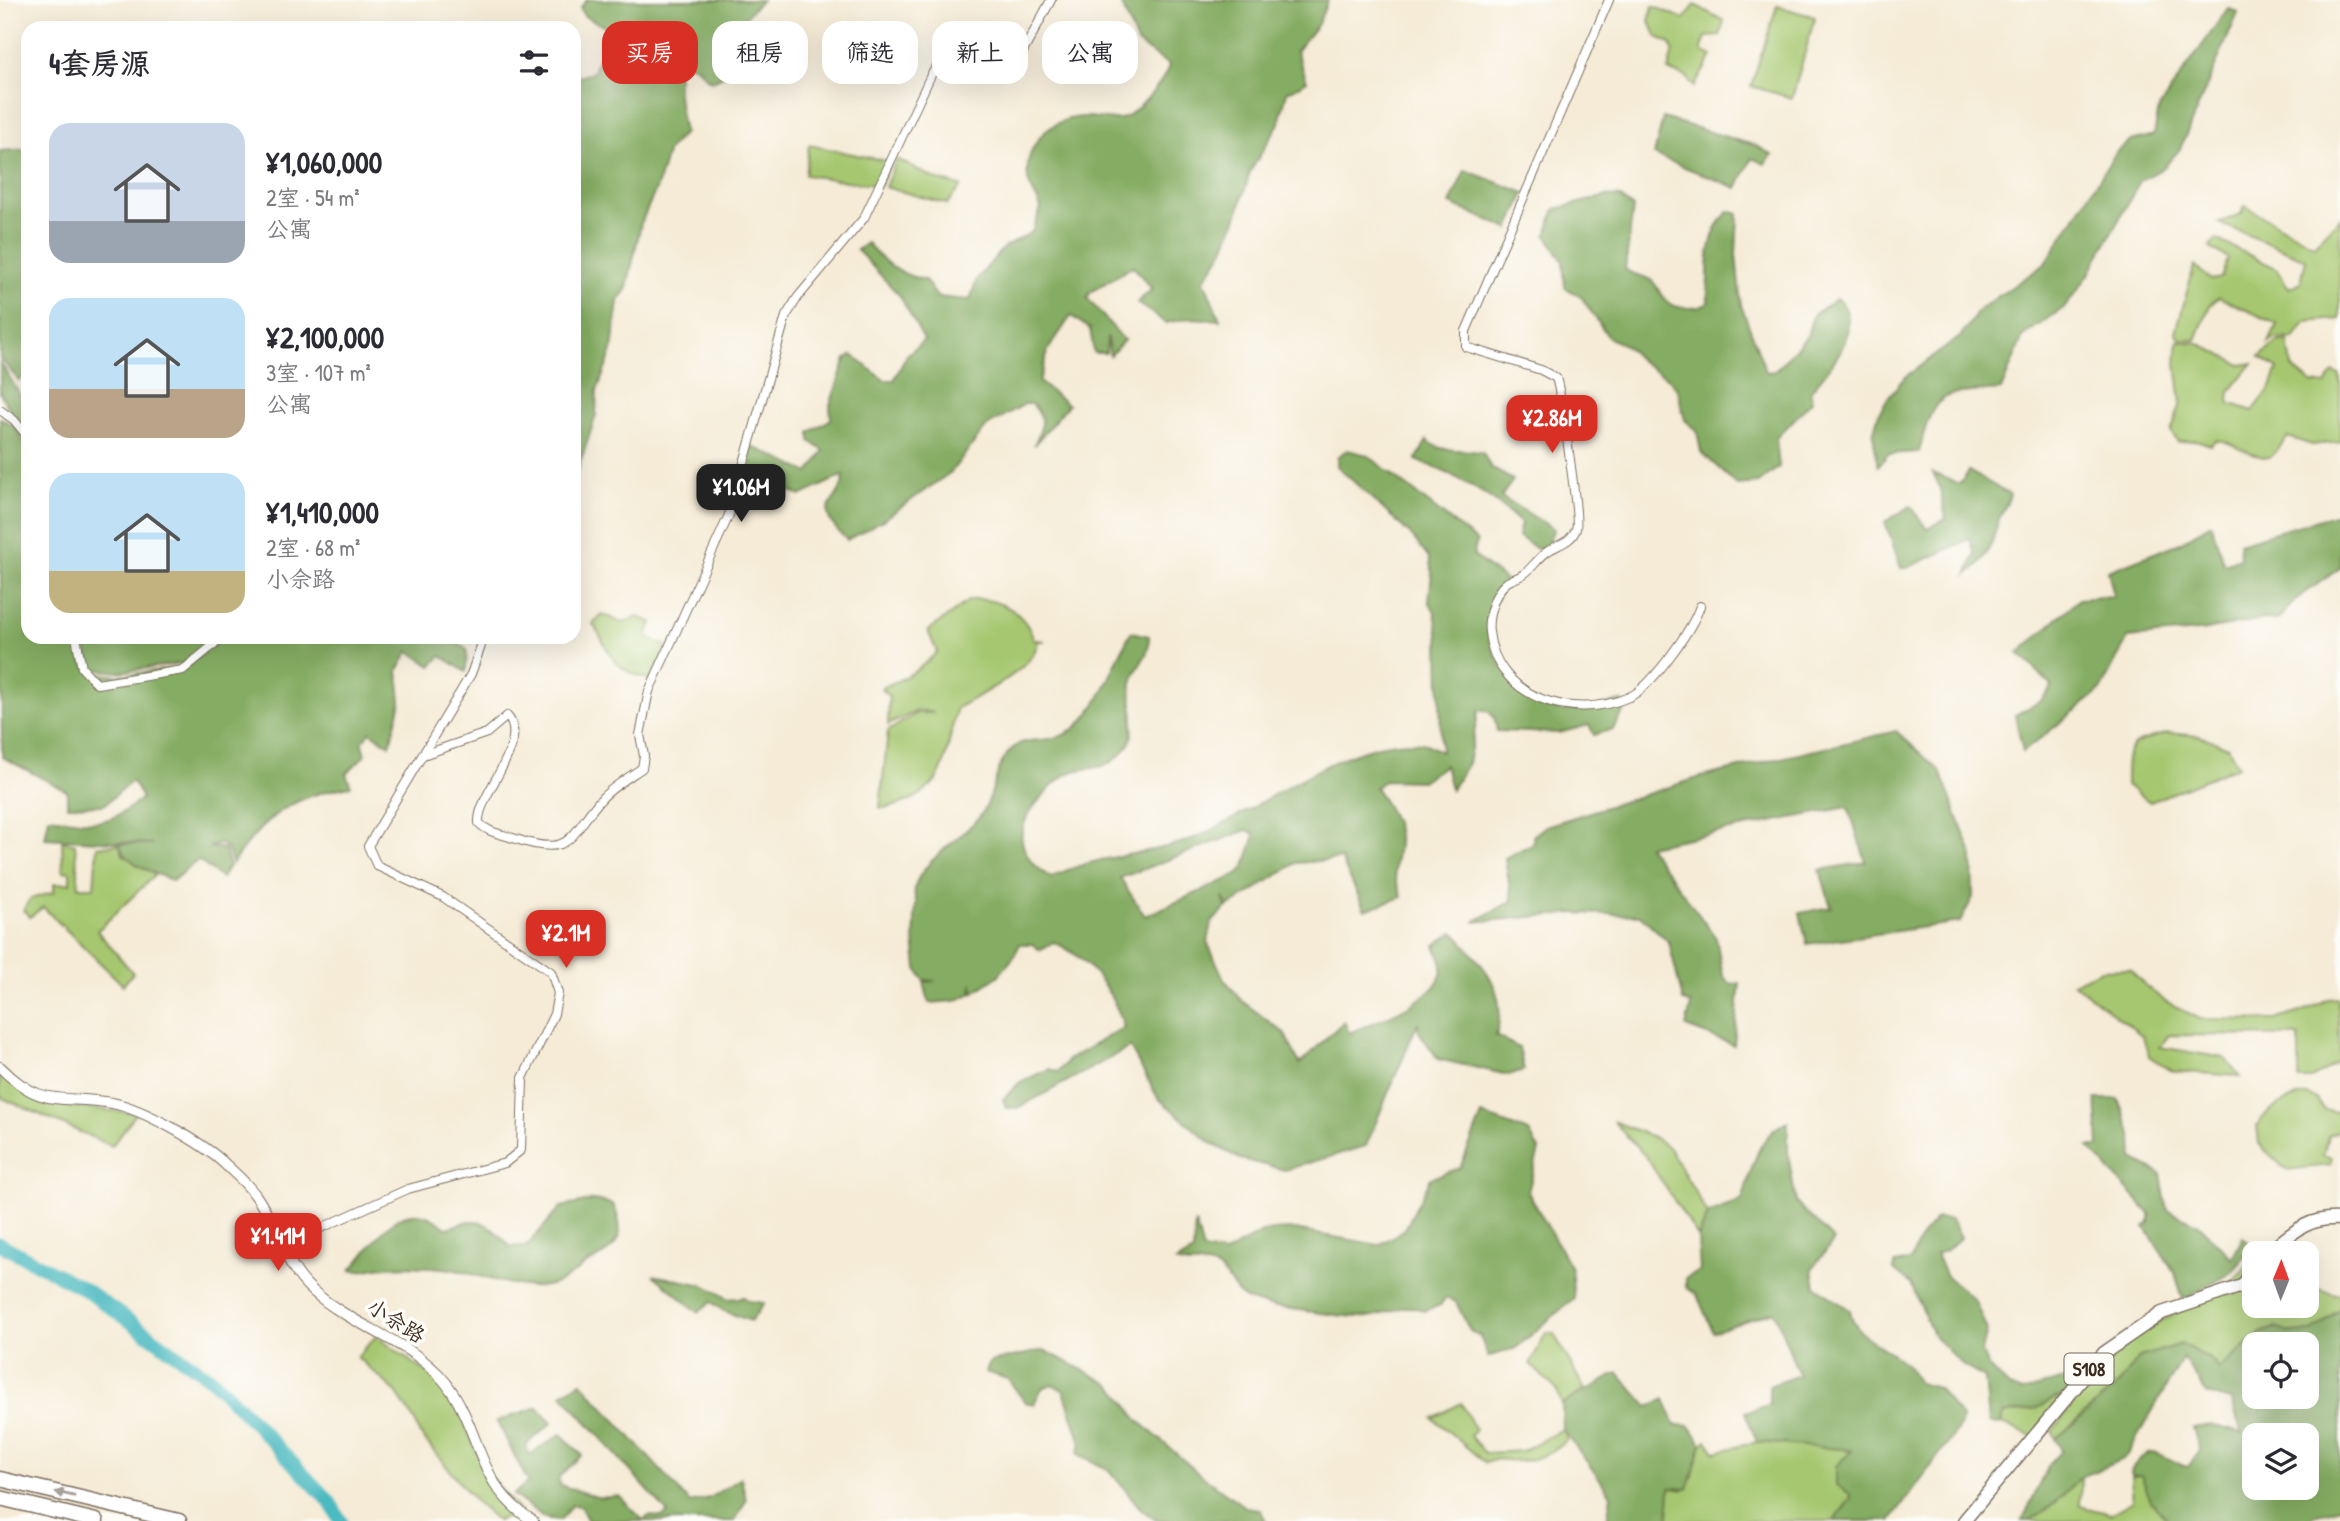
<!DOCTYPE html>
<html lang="zh">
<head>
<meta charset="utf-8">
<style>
	body { margin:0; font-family:"Patrick Hand","LXGW WenKai TC",sans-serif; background:#f2f2f3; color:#2b2b33; height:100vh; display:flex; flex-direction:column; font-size:26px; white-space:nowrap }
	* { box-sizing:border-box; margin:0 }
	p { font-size:23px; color:#7c7c81 }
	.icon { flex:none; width:38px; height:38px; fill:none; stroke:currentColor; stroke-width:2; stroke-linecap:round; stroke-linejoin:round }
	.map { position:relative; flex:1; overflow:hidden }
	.sheet { position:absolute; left:21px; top:21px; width:560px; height:623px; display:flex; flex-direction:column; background:#fff; border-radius:21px; box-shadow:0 7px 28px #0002 }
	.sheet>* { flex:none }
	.top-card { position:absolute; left:602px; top:21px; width:665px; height:63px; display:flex; gap:14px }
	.needle { width:46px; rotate:1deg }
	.fabs { position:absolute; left:2242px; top:1241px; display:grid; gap:14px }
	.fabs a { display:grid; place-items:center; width:77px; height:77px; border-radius:14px; background:#fff; box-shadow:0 7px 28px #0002; font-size:35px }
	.price { position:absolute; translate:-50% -60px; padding:0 16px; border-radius:14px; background:#d93025; color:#fff; font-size:23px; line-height:46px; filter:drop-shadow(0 2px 4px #0008) }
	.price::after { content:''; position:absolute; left:50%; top:42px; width:21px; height:16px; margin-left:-10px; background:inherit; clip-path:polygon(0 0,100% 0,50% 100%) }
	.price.on { background:#222; color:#fff }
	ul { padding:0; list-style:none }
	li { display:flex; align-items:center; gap:21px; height:175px; padding:0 28px }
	li span { display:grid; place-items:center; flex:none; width:196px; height:140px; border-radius:21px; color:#555 }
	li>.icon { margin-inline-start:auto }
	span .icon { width:84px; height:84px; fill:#fffc; stroke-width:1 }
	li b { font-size:30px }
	h2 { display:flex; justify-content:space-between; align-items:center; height:84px; padding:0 28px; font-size:30px }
	.chip { padding:0 24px; border-radius:21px; background:#fff; box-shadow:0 7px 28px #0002; font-size:24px; line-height:63px }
	.chip.on { background:#d93025; color:#fff }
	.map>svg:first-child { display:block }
</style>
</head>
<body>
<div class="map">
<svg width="2340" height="1521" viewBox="0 0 2340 1521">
	<rect width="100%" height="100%" fill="#fdfcf7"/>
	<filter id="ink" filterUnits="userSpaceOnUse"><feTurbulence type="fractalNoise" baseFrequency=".0143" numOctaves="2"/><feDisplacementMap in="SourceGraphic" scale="14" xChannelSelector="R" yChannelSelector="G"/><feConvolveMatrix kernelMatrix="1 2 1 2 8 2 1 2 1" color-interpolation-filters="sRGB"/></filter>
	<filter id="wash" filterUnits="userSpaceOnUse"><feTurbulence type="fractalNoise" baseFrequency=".00686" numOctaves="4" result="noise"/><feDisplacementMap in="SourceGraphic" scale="28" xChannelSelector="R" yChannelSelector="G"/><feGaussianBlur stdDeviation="1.57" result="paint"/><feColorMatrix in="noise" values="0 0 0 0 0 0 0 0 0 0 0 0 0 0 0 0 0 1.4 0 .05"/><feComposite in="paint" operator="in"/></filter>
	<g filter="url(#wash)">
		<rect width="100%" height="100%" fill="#f5ebd6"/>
		<g fill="#a6c76f" stroke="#707846" stroke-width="2">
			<polygon points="1695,5 1724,21 1720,36 1706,37 1701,51 1712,56 1694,87 1686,76 1668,71 1673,50 1669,43 1657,37 1649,21 1653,6 1684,19"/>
			<polygon points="1777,6 1815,17 1792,98 1751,86"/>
			<polygon points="809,145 891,162 880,186 805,175"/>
			<polygon points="897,159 935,179 961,186 947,204 885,187"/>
			<polygon points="2245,206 2314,245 2340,218 2340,319 2305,322 2294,339 2277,338 2269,343 2277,324 2219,297 2210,305 2196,340 2180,339 2176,332 2194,266 2212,280 2221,278 2228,258 2210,248 2216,239 2276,268 2289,288 2301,282 2306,259 2219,223 2241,214"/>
			<path d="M2178,341l20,2 43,22 12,-2 -23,28 -1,12 24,8 18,-24 7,-18 -18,-12 19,-16h9l4,26 20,16 14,2 7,-13 7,3v67l-28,3 -24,-8 -17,20c-21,2 -37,-17 -56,-17l-4,5 -15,-5 -18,2 -7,-10 10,-29 -5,-40z"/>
			<path d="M977,599c26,1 49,15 57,41l11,1h-7c-3,29 -58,53 -81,67 -6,18 -9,50 -17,65 -10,21 -38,34 -60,35l8,-77 29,-18h17l-15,-3 -31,15 1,-28 -8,-9c23,-9 39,-18 56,-36l-9,-21 40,-30z"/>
			<path d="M602,614l20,9 16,-6 14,5 -5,15 22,10 -19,33c-42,-13 -36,-23 -57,-56z"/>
			<path d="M2168,733l32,3 28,11 10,19 -88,36 -24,-17c0,-43 2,-41 42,-52z"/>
			<polygon points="62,841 75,844 79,887 94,887 97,847 119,844 123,855 157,873 97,931 133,973 123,985 43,907 30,917 23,910 30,899 54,892 54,884 70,883 70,872 63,871"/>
			<polygon points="2130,969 2143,984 2165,1001 2200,1019 2275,1020 2309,1009 2328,999 2338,998 2340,1061 2312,1079 2299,1079 2299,1036 2169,1035 2160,1047 2225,1058 2240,1076 2172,1071 2149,1056 2143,1036 2073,983 2101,970"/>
			<polygon points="0,1067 27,1092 66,1106 136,1113 112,1146 0,1097"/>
			<path d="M2307,1095l8,3 8,11 13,4 4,-3v20l-12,6 -5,19 9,3 -2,7 -44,5 -27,-26 -2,-19c10,-15 31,-28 50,-30z"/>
			<polygon points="1613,1121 1653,1137 1669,1148 1708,1214 1698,1237 1646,1157"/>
			<polygon points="2254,1257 2254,1306 2306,1306 2307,1286 2340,1295 2340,1309 2311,1332 2291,1333 2275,1328 2261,1333 2219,1369 2210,1359 2182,1344 2139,1357 2120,1383 2056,1439 2052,1431 2120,1343 2234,1281"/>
			<polygon points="1546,1333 1554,1334 1585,1390 1562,1404 1557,1390 1530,1364"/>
			<polygon points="376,1336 437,1380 461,1415 485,1470 520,1512 497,1521 476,1502 419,1433 415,1421 395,1391 357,1357"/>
			<polygon points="2057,1397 2067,1399 2036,1438 2001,1424 2003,1414 2035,1409"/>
			<path d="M1461,1403l14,26 -5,7 15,17 37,-2 41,-22 4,11c-11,10 -30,20 -45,21 -17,2 -16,-6 -37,2l-52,-45z"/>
			<polygon points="1707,1440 1715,1452 1757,1442 1853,1450 1851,1498 1834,1521 1668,1521 1670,1488 1683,1490 1693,1476 1698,1448"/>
			<polygon points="2141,1474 2151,1501 2169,1521 2029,1521 2050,1507 2081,1477 2080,1506 2110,1514 2133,1501 2131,1476"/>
		</g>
		<g fill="#84ac62" stroke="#606b40" stroke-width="2" fill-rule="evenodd">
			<path d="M587,0h175c-10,10 -23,19 -23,35l17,19c-18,6 -27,23 -45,27 -7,-4 -10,-12 -17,-15 -29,-12 -11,57 -10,67l-16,17 -11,37 -16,36 -14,65 -9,13 -6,50 -15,40 -1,24 -21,64 -1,15v-416l18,-5 9,-20 12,-10 -1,-13 -28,-14 -4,-8z"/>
			<path d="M1120,0h208l-10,24 -22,27 11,30 -20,11 -8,31 -29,49 -14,48 -14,33 -18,27 16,40 -31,-2 -23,5 -29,-20 15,-14 -19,-23 -42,26 -4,6 37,42 -14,16 -3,-20 -1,17h-12l-4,-24 -19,-13 -23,34 -9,32 29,23 -34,40c9,-19 12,-25 -2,-41h-7l-38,22 -36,46 -68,48 -36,20c-39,-37 -7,-31 -3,-65l-44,21 -56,-29 8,-21 57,27 15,-22 -14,-10v-9l21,-13 -1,-14 16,-46 6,-4 32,25h10l13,-25 17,-15 -24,-44 -43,-46 10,-7c18,21 31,31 58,37l12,17 33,3 7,-21 26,-31 29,-16 9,-24c-3,-9 -12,-20 -13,-29 -4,-34 21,-60 54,-62 12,-1 25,4 38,2 15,-3 46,-39 49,-54l-32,-22z"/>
			<path d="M2228,8l10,5 -58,136 -17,19 -23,13 -52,95 -23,31 -42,29 -22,54c-59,4 -67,-2 -82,62l-31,2 -10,12 -5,-32 6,-21 10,-17 16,-19 55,-40 20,-28 65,-45 72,-113 14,-10 23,-6 5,-27z"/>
			<polygon points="1663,118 1757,146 1772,155 1765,164 1752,158 1737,188 1654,155"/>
			<polygon points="28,149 28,375 19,381 0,358 0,151"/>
			<polygon points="1465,170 1525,193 1509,229 1450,204"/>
			<path d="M1607,196l13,1 13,11 -8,61c8,7 18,6 26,11 7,7 11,17 18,23 9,6 30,7 39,0 0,-30 -4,-72 22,-92l8,3 -2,40 5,51 25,67 9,-1 32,-35 6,-21 23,-16c6,2 7,5 10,11 10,33 -18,58 -36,82l2,9 -36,37 3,29 -21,16 -21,2 -36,-33 -4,-21 -12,-11 -7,-29 -9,-12 -27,-17 -17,-17 -16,-7 -27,-40 -17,-11 -2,-26 -17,-26 9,-26z"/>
			<polygon points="0,362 28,408 28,443 0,393"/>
			<path d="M0,418l16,9 12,24v186h48l8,28 7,8 28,3 67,-9 39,-30h225l17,13 -1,22 -25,-16 -10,10 -22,-15 -11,19 3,32 -11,43 -20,-13 -8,10 3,13 -19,19 5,12c-60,10 -85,29 -119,78l-4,-15 -7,-5 -13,3 17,2 4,17 -8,12 -23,-18 -26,21c-19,-10 -45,-15 -53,-37h34l-108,-6 4,-21c46,5 55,13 93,-19l-10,-17 -28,24 -37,1v-15l-65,-34z"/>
			<path d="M1427,440c16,15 36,7 56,13l8,15 22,12 -12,17 53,32 -6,13 6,4 -9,8 -27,-18 3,-13c-32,-30 -65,-48 -105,-63z"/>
			<path d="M1347,450l20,5 107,84 3,3 -4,13 33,26c-9,16 -22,37 -17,56 5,21 31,60 51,69 23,10 59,1 81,-5l5,6 -13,22 -19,6 -5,-10 -30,8 -62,-2 -3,-14 -6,-6 -9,-1 -11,53 -17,27 -6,-25 -23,16 -36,-1 -11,7c9,15 25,36 23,56 -2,30 -9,21 4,54l-37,13 -24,-51 -45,4 -68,44 -5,-10 3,11 -15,15 -2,13 -1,8 16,35 18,22 42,32 16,31 44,-43 5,12c24,-11 96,-34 93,-67 -1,-7 -5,-15 -7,-21l19,-13c29,35 55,56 42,104l23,12 5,22 -16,5 -70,-16 -19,-27 -1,-10 -52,124 -81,24 -45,-11 -29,-16 -53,-45 -28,-51 -112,61h-12l-3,-9 17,-17 29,-13 9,3 10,-12 56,-33c-10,-34 -36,-71 -71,-85l-13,8 -8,-6h-12l-7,14 -15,18 -24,16 -2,-9v10l-17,8 -26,2 -5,-21 11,-1 -11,-1 -7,-11 -3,-30 2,-38c-12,-32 49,-62 67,-89 12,-19 12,-46 28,-62 18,-20 46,3 75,-33 21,-26 29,-56 45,-85l18,4c1,25 -14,27 -17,48 -3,21 8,51 -8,67 -23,25 -35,12 -57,23 -10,5 -16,14 -24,22 -30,31 -29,57 8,82 42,-24 93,-21 138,-38 69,-26 157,-107 233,-97 7,1 13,6 19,9l-2,-112 -4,-28 -6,-11 3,-29 -3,-14 -19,-24 -73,-68v-9zM1247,830l8,5 -11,33 -7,7 -92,41 -25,-38z"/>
			<path d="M1969,471l41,24c-3,10 -11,21 -13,30 -5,20 -12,37 -30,50l8,-21 -5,-15 -63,29h-6l-16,-46 26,-16 16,23 19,-10 -6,-30 -7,-16 27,11z"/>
			<polygon points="2340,513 2340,568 2298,598 2277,620 2263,619 2207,630 2128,638 2100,691 2023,752 2015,715 2041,701 2052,686 2019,653 2079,599 2114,596 2108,571 2180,543 2211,523 2224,564 2240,558 2239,543"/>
			<polygon points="82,637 217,637 184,663 119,672 92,669"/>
			<polygon points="1896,731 1940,771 1972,854 1973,897 1960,922 1807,944 1800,913 1831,907 1820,870 1866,862 1848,807 1648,846 1716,938 1723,976 1732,985 1740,983 1734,1045 1686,1027 1691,1004 1683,1001 1669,942 1640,915 1576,913 1474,922 1512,901 1505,858 1534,843 1533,836 1546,826 1701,777"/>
			<polygon points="2096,1099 2118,1099 2132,1134 2133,1159 2161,1174 2167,1210 2198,1224 2232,1258 2243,1237 2253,1248 2231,1273 2183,1300 2175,1273 2145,1227 2150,1223 2150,1214 2088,1147 2099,1147"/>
			<path d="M1482,1115l47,17 10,18 -11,42 43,76 3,30 -58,50 -28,9 -8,-21 -10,-5 -14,-29 -10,-4 -5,7 -17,6c-21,-11 -34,4 -56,6 -17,2 -65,-7 -85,-9 -14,-2 -35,-4 -45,-15 -7,-7 -11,-19 -20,-24 -13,-8 -29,-1 -42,-7l17,-10 2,-30 8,28 21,4 38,-22 27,-3 90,16 26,-16 26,-51 29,-10z"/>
			<path d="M1788,1121v31l8,51 38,37 -22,29 3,17 35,24c4,29 36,35 55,54 5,5 9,13 13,19l20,5 24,30 -1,7 -71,96h-56l17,-23 -1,-4 -14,-9v-19l16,-16 -95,-8 -12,-30 24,-7v-19l30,-11 -25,-64 -61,21 -16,-37 -11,-8v-9l14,-7 -2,-32 10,-25 34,-14c11,-32 14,-65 46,-79z"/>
			<path d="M595,1200l18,4c12,27 9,42 -19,56 -11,5 -20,14 -31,20 -32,20 -88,-10 -121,-12 -21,-2 -50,-3 -71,1 -9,1 -11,4 -20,1 28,-31 51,-81 95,-42 7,0 9,-3 16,-5 22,-8 34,9 48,23l16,1 35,-40z"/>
			<polygon points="1937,1218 1951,1219 1961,1237 1947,1250 1936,1254 1945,1275 1974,1299 1987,1330 1982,1352 1988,1367 2009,1387 2022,1392 2061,1380 2082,1379 2067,1399 2057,1397 2035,1409 2003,1414 2001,1424 1989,1423 1985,1378 1963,1366 1933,1335 1911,1284 1894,1270 1894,1264 1910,1261 1922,1235"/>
			<polygon points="653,1275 704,1285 729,1299 744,1297 749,1301 764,1303 751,1321 724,1311 711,1302 698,1312"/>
			<path d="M2340,1309v198l-26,8 -4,6h-141l-18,-20 -10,-26 -10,1c0,-7 2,-9 7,-15 16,-19 32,2 50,6l12,-16 -7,-23 18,-3 31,8 -11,-33 -24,-6 -24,-36 -58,100 -44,19 -31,30 -21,14h-7l27,-57 12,-13 -5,-12 64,-56 19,-26 43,-13 28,15 9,10 42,-36 14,-5 16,5 20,-1zM2254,1344h52v52h-52zM2254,1435h52v53h-52z"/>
			<polygon points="1044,1350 1108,1383 1118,1392 1138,1420 1198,1473 1245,1507 1260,1509 1266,1521 1157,1521 1141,1509 1109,1470 1078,1454 1081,1443 1064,1391 1052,1384 1042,1388 1034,1404 1025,1402 1008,1379 985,1372 990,1362"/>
			<polygon points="1618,1373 1648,1407 1665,1399 1675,1425 1690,1426 1702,1444 1688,1489 1670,1488 1668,1521 1607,1521 1611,1495 1563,1429 1562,1404"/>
			<polygon points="581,1382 690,1503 709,1498 741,1478 746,1500 735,1521 588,1521 580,1506 572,1505 560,1520 545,1518 513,1495 528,1482 497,1421 538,1407 552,1423 526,1445 529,1455 561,1434 582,1455 558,1478 560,1485 600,1498 619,1496 643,1520 649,1516 662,1517 668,1513 562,1394"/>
		</g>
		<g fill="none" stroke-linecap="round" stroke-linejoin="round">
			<polyline stroke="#4bbac1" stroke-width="14" points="0,1244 84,1289 214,1381 329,1501 341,1521"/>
		</g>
	</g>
	<g filter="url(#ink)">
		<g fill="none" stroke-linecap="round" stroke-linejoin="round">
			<defs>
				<g id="minor">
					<path d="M1609,0l-143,331v16l75,23 15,8c5,14 24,142 20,151 -5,14 -18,15 -28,22 -9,6 -15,16 -23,22 -6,5 -14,6 -19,10 -12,10 -19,34 -17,49 7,67 85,89 140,65 22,-9 64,-69 71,-91"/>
					<polyline points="0,410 14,420 28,437"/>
					<polyline points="76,637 82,668 97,684 183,670 223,637"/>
					<path d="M423,755l64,-22 20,-17c25,26 -30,78 -28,107 8,9 22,11 34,15 63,22 56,-5 90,-41 11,-11 26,-20 39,-29l2,-12 -4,-21 9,-44 80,-176 57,-199 12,-19 66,-79 67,-143 20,-29 61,18 6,-3 33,-61"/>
					<polyline points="281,1246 408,1189 505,1163 521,1150 523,1078 554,1014 558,993 551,972 443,897 377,866 368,846 471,674 481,646 480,637"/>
				</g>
				<path id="tertiary" d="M0,1067c43,43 60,27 112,36 31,6 92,40 115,63 10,9 22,20 29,30 22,31 28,70 57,95 43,39 109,52 140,102 30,47 24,92 80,128"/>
				<g id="primary">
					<path d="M2268,1253c24,-20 39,-36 72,-34"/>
					<polyline points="1964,1521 2104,1353 2162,1313 2242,1286 2254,1270"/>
				</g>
				<g id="motorway">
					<polyline points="0,1479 179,1521"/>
					<polyline points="0,1498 96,1521"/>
				</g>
			</defs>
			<use href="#minor" stroke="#7c6e5e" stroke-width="10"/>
			<use href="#tertiary" stroke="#7c6e5e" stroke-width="12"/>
			<use href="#primary" stroke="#7c6e5e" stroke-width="15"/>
			<use href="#motorway" stroke="#7c6e5e" stroke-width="17"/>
			<use href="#minor" stroke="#fff" stroke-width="8"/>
			<use href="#tertiary" stroke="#fff" stroke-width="10"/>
			<use href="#primary" stroke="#fff" stroke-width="12"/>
			<use href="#motorway" stroke="#fff" stroke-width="14"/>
		</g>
		<defs><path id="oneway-solid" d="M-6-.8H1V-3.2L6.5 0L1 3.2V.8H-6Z" transform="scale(1.75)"/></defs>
		<use fill="#a79f9a" href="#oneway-solid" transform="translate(65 1494) rotate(-167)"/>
	</g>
	<g text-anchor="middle" stroke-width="7" stroke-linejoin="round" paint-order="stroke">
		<rect fill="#fdfcf7" stroke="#75695f" stroke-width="2" x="2064.5" y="1353.5" width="49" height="31" rx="5"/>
		<g font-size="19" font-weight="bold" fill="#3b2a1e">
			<text x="2089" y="1376">S108</text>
		</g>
		<g font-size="21" fill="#3b2a1e" stroke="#fdfcf7">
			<text transform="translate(396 1321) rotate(32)" y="7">小佘路</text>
		</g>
	</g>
</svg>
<div class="fabs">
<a><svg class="needle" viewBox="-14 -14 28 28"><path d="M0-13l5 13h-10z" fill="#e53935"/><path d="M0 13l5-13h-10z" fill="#7c7c81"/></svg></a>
<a><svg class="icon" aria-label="locate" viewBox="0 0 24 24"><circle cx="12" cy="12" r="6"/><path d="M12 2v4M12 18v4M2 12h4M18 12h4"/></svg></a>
<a><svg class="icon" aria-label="layers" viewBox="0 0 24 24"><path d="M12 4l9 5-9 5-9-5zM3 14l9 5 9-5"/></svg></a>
</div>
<b class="price" style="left:1552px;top:455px">¥2.86M</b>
<b class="price on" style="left:741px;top:524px">¥1.06M</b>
<b class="price" style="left:566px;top:970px">¥2.1M</b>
<b class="price" style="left:278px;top:1273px">¥1.41M</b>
<div class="top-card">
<a class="chip on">买房</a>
<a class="chip">租房</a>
<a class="chip">筛选</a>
<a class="chip">新上</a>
<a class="chip">公寓</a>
</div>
<section class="sheet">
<h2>4套房源<svg class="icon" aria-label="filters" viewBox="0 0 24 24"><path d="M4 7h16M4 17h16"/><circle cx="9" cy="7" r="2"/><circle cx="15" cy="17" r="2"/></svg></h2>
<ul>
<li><span style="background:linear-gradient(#c9d6e8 70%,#9aa5b1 0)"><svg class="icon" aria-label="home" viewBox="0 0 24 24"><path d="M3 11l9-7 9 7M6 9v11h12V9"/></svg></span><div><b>¥1,060,000</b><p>2室 · 54 m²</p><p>公寓</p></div></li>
<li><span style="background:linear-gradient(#bfe0f5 65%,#b9a48a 0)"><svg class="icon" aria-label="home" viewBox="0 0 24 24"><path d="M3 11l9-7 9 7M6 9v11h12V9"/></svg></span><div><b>¥2,100,000</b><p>3室 · 107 m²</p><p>公寓</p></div></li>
<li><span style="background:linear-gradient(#bfe0f5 70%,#c2b280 0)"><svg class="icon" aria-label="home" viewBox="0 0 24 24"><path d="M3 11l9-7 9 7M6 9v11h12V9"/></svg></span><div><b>¥1,410,000</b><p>2室 · 68 m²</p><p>小佘路</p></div></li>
</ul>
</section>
</div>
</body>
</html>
